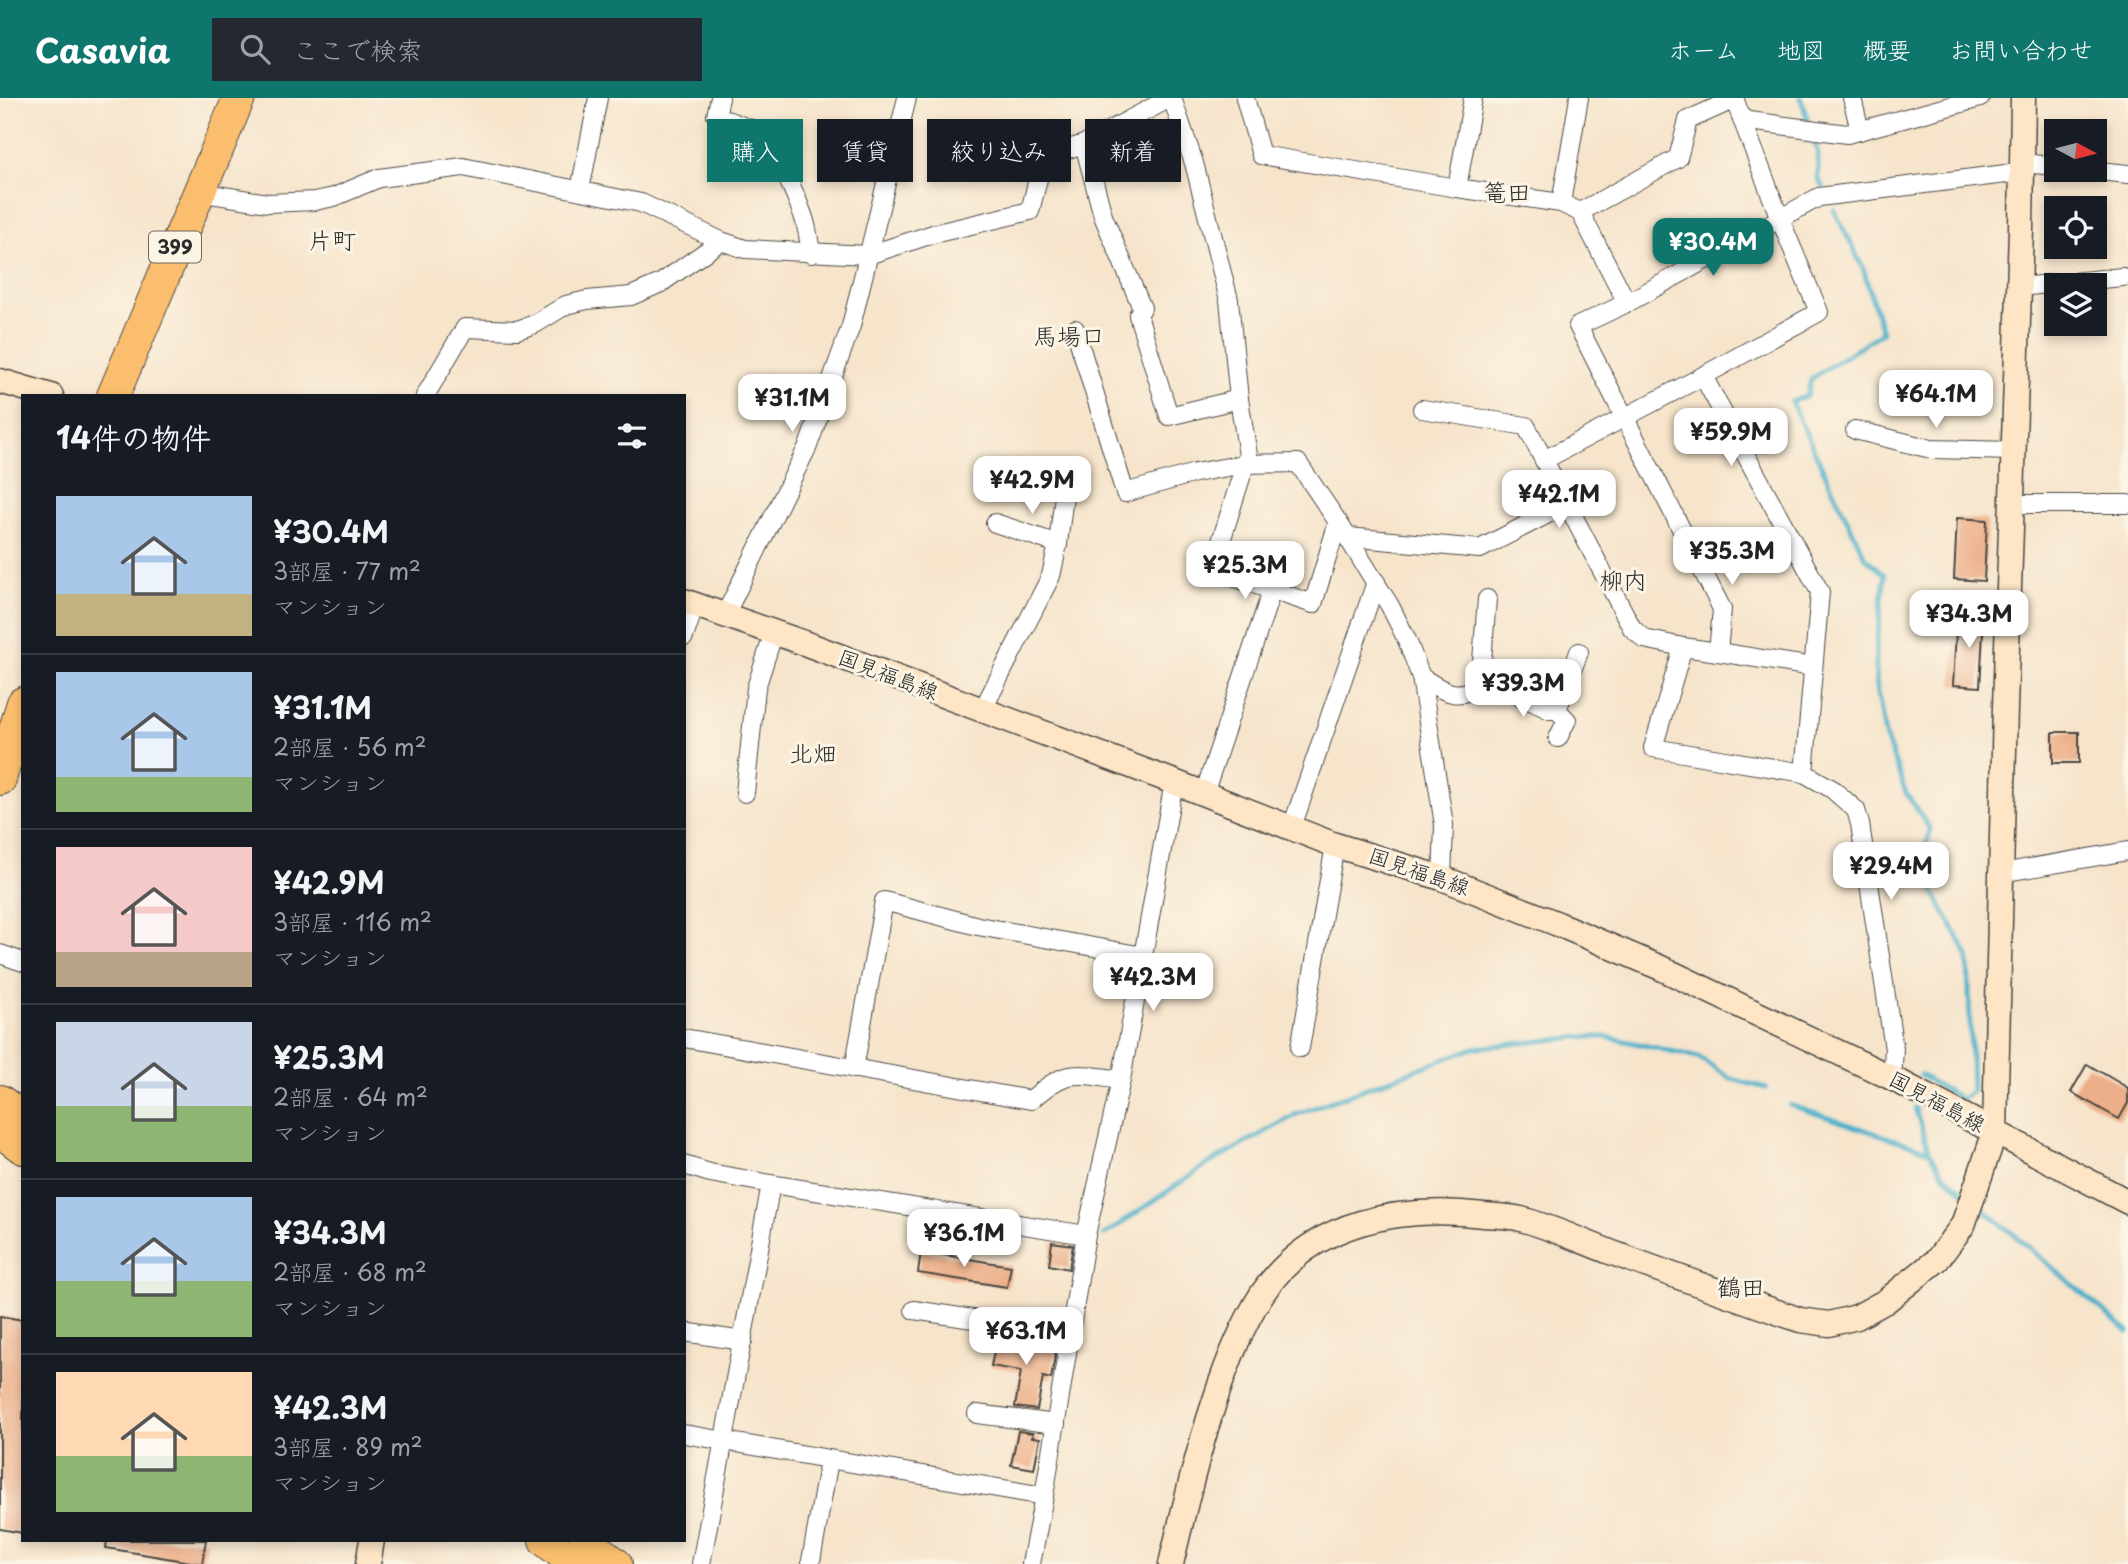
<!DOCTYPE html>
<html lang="ja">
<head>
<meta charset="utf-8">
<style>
	body { margin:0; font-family:"Playpen Sans","Klee One",sans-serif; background:#242831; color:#f1f3f6; height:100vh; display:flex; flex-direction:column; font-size:26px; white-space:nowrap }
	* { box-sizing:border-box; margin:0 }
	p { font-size:23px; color:#9ea1a6 }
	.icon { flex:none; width:38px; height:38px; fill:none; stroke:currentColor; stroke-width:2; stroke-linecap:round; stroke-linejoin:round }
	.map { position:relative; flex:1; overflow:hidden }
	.side { position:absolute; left:21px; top:296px; width:665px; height:1148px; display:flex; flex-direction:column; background:#171b24; border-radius:0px; box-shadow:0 4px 10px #0003 }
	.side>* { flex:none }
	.hud { position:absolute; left:707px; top:21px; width:665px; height:63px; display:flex; gap:14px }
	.needle { width:46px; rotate:97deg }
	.controls { position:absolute; left:2044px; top:21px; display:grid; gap:14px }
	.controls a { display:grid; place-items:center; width:63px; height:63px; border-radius:0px; background:#171b24; box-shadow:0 4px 10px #0003; font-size:35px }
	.price { position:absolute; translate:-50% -60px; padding:0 16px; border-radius:14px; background:#fff; color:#222; font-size:23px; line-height:46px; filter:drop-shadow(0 2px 4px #0008) }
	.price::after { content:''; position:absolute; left:50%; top:42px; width:21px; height:16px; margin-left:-10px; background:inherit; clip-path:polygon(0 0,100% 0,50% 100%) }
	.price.current { background:#0f766e; color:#fff }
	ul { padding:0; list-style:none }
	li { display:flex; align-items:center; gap:21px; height:175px; padding:0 35px }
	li+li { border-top:2px solid #363941 }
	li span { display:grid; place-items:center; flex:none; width:196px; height:140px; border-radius:0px; color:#555 }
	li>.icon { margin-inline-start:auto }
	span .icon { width:84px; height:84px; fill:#fffc; stroke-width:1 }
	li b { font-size:30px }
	h2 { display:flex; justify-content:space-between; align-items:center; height:84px; padding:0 35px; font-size:30px }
	.pill { padding:0 24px; border-radius:0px; background:#171b24; box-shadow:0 4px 10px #0003; font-size:24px; line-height:63px }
	.pill.current { background:#0f766e; color:#fff }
	header { display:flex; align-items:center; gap:42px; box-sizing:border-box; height:98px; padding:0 35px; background:#0f766e; color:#fff }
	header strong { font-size:33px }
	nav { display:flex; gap:38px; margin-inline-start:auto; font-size:24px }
	.search { width:490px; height:63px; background:#242831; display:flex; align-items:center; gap:18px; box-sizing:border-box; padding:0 24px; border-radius:0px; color:#9ea1a6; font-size:26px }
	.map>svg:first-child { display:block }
</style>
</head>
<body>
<header>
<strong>Casavia</strong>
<div class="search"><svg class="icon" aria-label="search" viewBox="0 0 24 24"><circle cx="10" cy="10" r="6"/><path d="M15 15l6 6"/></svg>ここで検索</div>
<nav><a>ホーム</a><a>地図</a><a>概要</a><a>お問い合わせ</a></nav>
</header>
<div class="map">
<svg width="2128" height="1466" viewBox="0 0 2128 1466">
	<rect width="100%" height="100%" fill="#fcf5e5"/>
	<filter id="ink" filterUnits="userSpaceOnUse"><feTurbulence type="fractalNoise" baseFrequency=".0143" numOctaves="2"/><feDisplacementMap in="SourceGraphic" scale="14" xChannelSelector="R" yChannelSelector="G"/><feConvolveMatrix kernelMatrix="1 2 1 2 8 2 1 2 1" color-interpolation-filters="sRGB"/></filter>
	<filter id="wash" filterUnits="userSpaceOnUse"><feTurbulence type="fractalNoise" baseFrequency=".00686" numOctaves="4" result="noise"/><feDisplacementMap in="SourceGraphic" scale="28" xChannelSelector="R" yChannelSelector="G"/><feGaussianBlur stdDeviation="1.57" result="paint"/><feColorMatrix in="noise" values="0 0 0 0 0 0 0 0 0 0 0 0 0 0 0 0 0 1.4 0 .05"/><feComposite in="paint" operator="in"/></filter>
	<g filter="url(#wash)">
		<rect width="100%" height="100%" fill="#f6e4cb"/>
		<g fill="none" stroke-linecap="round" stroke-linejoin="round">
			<g stroke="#4bb0ca" stroke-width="5">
				<polyline points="1801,0 1809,27"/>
				<polyline points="1812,36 1818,56 1818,80 1823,89"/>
				<polyline points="1834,112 1863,170 1882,234 1811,281 1807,298 1791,304 1865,459 1885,477 1876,551 1876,583 1885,637 1906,695 1930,731 1929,738 1919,767 1968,858 1972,994 1961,1001 1920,977"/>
				<polyline points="1790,1007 1929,1053"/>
				<polyline points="1915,1010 1929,1053 1944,1077 1966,1096"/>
				<polyline points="1979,1107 2128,1234"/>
				<polyline points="1104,1137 1206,1067 1297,1016 1474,950 1579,939 1607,939 1698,959 1731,981 1766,990"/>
			</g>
		</g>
		<g id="blocks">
			<g fill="#ecaf89">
				<polygon points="1957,420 1987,422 1984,483 1954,481"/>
				<polygon points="1957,515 1984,516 1980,589 1953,587"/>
				<rect x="2053" y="634" width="26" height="31"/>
				<polygon points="2087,966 2128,990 2128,1005 2119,1021 2071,994"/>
				<polygon points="1052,1144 1073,1147 1069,1171 1049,1167"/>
				<polygon points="921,1153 1011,1168 1007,1189 918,1175"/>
				<polygon points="0,1218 23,1222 23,1435 0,1431"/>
				<polygon points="997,1239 1029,1245 1030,1241 1057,1246 1051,1281 1043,1279 1037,1312 1015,1309 1021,1273 991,1268"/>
				<polygon points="1018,1333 1033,1335 1032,1339 1040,1340 1034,1371 1011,1367"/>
				<polygon points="107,1442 206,1442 202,1466 106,1450"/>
			</g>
		</g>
	</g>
	<g filter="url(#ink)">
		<use href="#blocks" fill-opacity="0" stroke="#494743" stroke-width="2"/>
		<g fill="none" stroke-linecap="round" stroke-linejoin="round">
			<defs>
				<g id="street">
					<path d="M720,0l-4,18 56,21c7,28 20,47 29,73 6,14 8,29 10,44"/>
					<polyline points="1245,0 1261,57 1457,90 1561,105 1580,114 1627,205"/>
					<polyline points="1734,0 1780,121 1819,214 1703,278 1820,494 1804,675"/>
					<polyline points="1852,0 1860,33"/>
					<polyline points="1742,22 1847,36 1980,0"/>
					<polyline points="1084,46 1103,118 1142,210 1138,217 1169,318 1239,301 1229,202 1194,65 1172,0"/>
					<polyline points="2022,65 2056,68"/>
					<polyline points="2089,72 2128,76"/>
					<polyline points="1457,90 1473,0"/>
					<polyline points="580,92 598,0"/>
					<polyline points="198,94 268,105 315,103 334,99 379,80 463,69 641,105 721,143 745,151 868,157 933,136 1030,113 1038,81 1049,57 1084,46 1170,0"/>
					<polyline points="1561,105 1579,0"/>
					<polyline points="1580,114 1678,60 1688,22 1735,1"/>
					<polyline points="2019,189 2123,179"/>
					<polyline points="1075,231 1125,395 1195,375 1244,366 1298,365 1338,424 1390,508 1407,542 1421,579 1444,727 1442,780"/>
					<polyline points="425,298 465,230 517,232 535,226 566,207 587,202 631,198 661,185 721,143"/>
					<polyline points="1239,301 1248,357 1212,472 1313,506 1338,424"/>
					<polyline points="1422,311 1526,328 1632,530 1644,541 1683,549"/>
					<polyline points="1855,332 1931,351 2014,353"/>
					<polyline points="1544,362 1703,278"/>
					<polyline points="2012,406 2128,406"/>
					<polyline points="995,425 1058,446"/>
					<polyline points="1348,439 1480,451 1567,406"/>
					<polyline points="725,517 808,348 851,228 907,0"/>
					<polyline points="684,539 695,507"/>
					<polyline points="1718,554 1813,569"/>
					<path d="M1421,579c23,14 35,25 59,8l30,6 40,19h7l22,-58"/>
					<polyline points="1480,587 1487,501"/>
					<polyline points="1557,612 1567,622 1558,640"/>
					<polyline points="982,613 1051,478 1058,446 1066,382"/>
					<polyline points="745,695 756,590 774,534"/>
					<polyline points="1204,696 1272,492"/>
					<polyline points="1292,729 1376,484"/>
					<polyline points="2001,775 2128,753"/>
					<polyline points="0,856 23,864"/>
					<path d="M684,940l347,62c36,-33 45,-26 90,-20"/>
					<polyline points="1300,950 1335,747"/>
					<polyline points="854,971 884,803 978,828 1143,858"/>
					<polyline points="1892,980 1894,951 1860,726 1856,712 1832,691 1804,675 1653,650 1683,549 1718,554 1722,511 1578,228 1627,205 1819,99 2022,74"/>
					<polyline points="684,1067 710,1075 771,1086 1086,1137"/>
					<polyline points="914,1212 1070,1236"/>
					<polyline points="684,1234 743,1243"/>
					<polyline points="977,1316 1056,1326"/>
					<polyline points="684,1336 1044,1398"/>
					<polyline points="811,1463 829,1362"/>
					<polyline points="701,1466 771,1086"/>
					<polyline points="1031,1466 1044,1398 1086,1137 1121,982 1174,684"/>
				</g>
				<g id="secondary">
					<polyline points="0,283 51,298"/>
					<polyline points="684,503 807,546 1174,684 1335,747 1442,780 1558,826 1661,870 1892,980 2128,1104"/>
					<polyline points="368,1466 372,1442"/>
					<path d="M1171,1466c13,-55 26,-110 44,-164 12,-37 26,-73 47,-106 49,-74 140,-89 222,-79 12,1 25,1 37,4 30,8 60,22 89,33 63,23 126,46 190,68l29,4 28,-7 29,-16 51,-41 26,-35 32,-93 10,-425 16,-477 2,-132"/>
				</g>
				<g id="highway">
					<polyline points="113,298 239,0"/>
					<polyline points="0,681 23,605"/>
					<polyline points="0,1003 23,1020"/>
					<polyline points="0,1033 23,1050"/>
					<polyline points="545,1442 575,1466"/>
					<polyline points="585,1442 616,1466"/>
				</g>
			</defs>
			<use href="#street" stroke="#494743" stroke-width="20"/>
			<use href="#secondary" stroke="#494743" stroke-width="27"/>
			<use href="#highway" stroke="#494743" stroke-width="34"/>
			<use href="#street" stroke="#fff" stroke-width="18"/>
			<use href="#secondary" stroke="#fde5c5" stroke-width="24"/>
			<use href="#highway" stroke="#fabe6e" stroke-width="32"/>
		</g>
	</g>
	<g text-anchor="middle" stroke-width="6" stroke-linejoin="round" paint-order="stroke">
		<rect fill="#fcf5e5" stroke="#6a6863" stroke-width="2" x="149" y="133.5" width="52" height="31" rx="5"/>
		<g font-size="19" font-weight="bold" fill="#2b2b2b">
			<text x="175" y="156">399</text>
		</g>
		<g font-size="21" fill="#2b2b2b" stroke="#fcf5e5">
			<text transform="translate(888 577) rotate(21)" y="7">国見福島線</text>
			<text transform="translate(1419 774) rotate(19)" y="7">国見福島線</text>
			<text transform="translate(1937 1004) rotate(28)" y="7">国見福島線</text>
		</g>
		<g font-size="24" fill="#2b2b2b" stroke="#fcf5e5">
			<text x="1507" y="103">篭田</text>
			<text x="332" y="151">片町</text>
			<text x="1069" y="247">馬場口</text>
			<text x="1623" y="491">柳内</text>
			<text x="813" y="664">北畑</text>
			<text x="1741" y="1198">鶴田</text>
		</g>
	</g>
</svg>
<div class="controls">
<a><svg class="needle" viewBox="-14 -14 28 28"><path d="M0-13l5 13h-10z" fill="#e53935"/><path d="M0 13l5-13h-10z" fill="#9ea1a6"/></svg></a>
<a><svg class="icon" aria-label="locate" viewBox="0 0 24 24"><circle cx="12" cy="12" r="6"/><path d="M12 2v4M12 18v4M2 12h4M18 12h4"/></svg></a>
<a><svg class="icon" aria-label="layers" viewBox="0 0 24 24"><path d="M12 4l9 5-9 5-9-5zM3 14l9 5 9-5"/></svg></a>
</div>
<b class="price current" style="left:1713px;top:180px">¥30.4M</b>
<b class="price" style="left:1936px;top:332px">¥64.1M</b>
<b class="price" style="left:792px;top:336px">¥31.1M</b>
<b class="price" style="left:1731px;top:370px">¥59.9M</b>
<b class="price" style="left:1032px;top:418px">¥42.9M</b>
<b class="price" style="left:1559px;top:432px">¥42.1M</b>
<b class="price" style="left:1732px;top:489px">¥35.3M</b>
<b class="price" style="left:1245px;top:503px">¥25.3M</b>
<b class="price" style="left:1969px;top:552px">¥34.3M</b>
<b class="price" style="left:1523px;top:621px">¥39.3M</b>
<b class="price" style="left:1891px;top:804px">¥29.4M</b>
<b class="price" style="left:1153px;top:915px">¥42.3M</b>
<b class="price" style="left:964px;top:1171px">¥36.1M</b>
<b class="price" style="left:1026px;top:1269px">¥63.1M</b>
<div class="hud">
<a class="pill current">購入</a>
<a class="pill">賃貸</a>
<a class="pill">絞り込み</a>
<a class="pill">新着</a>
</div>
<section class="side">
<h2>14件の物件<svg class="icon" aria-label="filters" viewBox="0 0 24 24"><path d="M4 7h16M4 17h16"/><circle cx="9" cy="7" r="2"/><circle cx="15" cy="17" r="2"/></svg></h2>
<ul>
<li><span style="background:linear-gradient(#a9c7e8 70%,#c2b280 0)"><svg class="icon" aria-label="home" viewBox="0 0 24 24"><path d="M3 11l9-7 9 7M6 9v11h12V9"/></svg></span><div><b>¥30.4M</b><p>3部屋 · 77 m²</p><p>マンション</p></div></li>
<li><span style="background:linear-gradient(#a9c7e8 75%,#8fb573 0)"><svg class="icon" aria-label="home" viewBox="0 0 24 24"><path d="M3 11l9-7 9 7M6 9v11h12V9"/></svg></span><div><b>¥31.1M</b><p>2部屋 · 56 m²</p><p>マンション</p></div></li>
<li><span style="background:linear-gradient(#f6c9c9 75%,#b9a48a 0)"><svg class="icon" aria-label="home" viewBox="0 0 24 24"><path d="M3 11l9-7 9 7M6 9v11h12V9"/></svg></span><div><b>¥42.9M</b><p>3部屋 · 116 m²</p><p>マンション</p></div></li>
<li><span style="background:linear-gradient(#c9d6e8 60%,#8fb573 0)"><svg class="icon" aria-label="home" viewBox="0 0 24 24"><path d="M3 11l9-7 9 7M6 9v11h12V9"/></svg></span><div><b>¥25.3M</b><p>2部屋 · 64 m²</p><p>マンション</p></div></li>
<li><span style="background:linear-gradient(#a9c7e8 60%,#8fb573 0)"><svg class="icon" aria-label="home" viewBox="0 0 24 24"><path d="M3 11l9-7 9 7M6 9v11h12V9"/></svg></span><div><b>¥34.3M</b><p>2部屋 · 68 m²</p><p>マンション</p></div></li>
<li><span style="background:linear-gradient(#ffd9b3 60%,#8fb573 0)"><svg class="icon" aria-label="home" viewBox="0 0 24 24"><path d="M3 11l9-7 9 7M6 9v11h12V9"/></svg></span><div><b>¥42.3M</b><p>3部屋 · 89 m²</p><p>マンション</p></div></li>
</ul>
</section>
</div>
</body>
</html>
